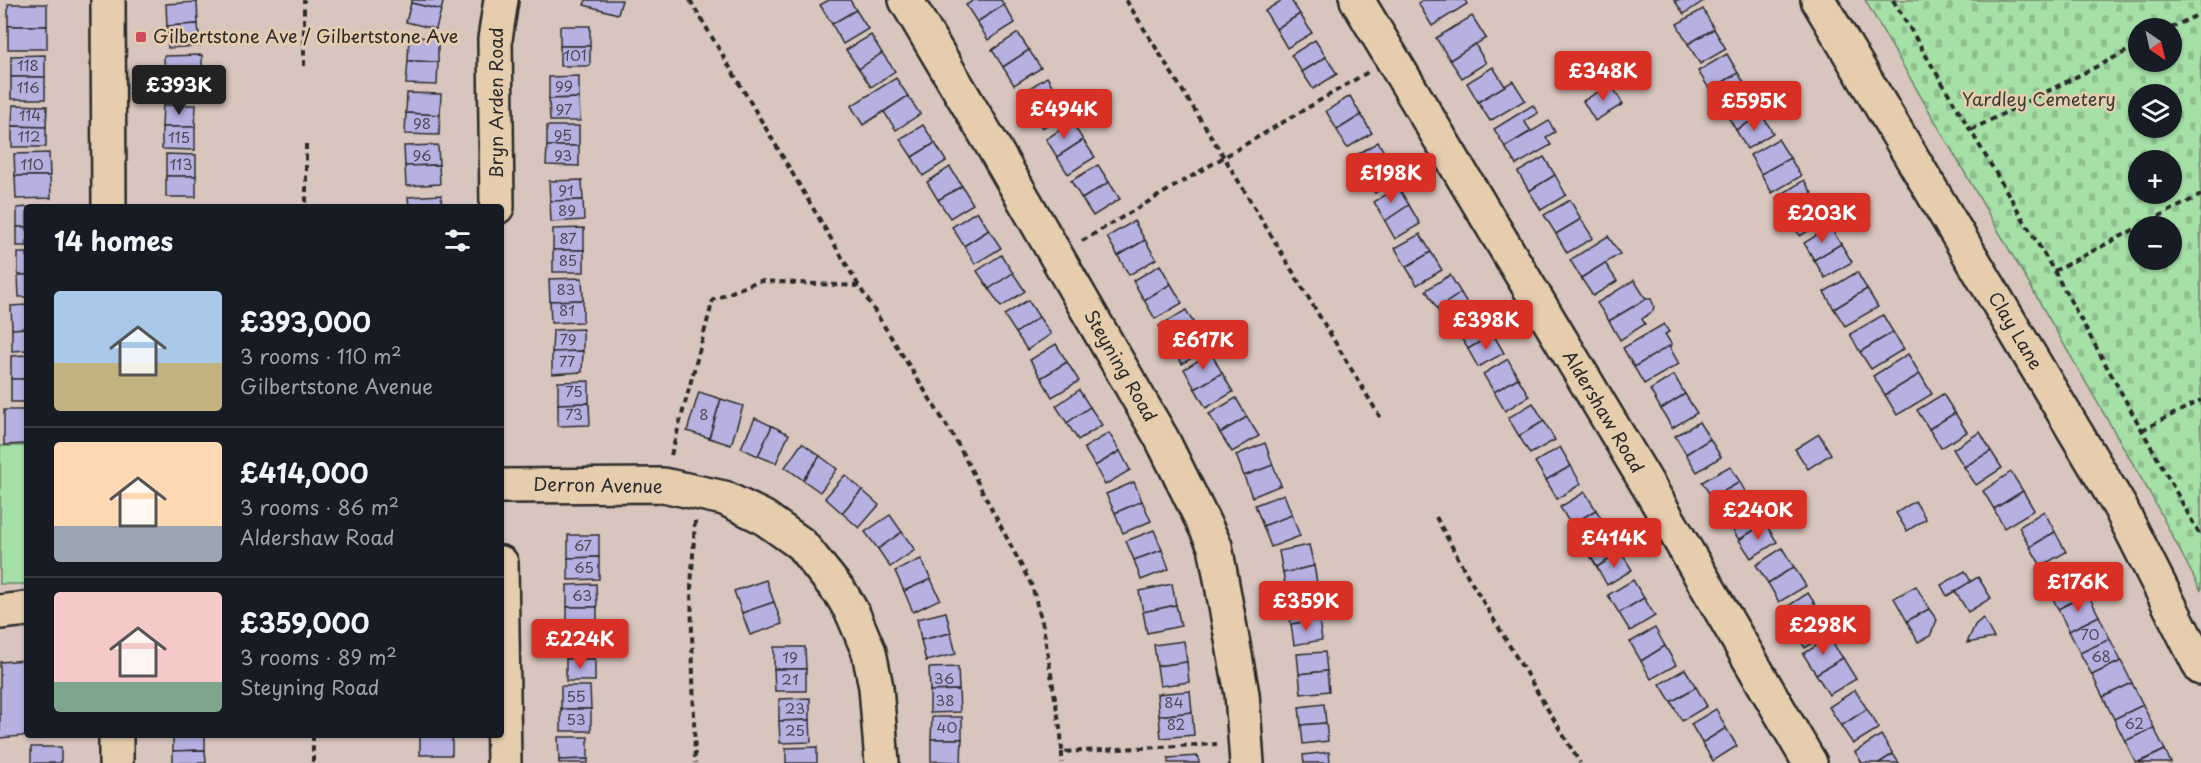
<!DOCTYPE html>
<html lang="en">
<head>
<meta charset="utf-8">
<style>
	body { margin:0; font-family:"Playpen Sans",sans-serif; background:#242831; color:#f1f3f6; height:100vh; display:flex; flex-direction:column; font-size:22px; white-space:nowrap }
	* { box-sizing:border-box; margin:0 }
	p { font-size:20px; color:#9ea1a6 }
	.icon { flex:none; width:33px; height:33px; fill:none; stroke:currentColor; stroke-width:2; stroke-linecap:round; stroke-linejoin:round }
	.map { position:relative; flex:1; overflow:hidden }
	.drawer { position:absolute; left:24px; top:204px; width:480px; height:534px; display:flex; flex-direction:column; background:#171b24; border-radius:6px; box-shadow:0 2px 4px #0004 }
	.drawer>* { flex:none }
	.needle { width:39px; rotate:146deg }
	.controls { position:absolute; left:2128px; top:18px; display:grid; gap:12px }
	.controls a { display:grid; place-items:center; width:54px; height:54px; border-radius:50%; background:#171b24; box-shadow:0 2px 4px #0004; font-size:30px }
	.price { position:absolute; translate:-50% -51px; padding:0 14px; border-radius:6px; background:#d93025; color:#fff; font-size:20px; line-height:39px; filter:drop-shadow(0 2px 3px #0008) }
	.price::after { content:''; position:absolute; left:50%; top:36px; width:18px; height:14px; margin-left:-9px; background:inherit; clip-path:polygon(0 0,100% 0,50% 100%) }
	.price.selected { background:#222; color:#fff }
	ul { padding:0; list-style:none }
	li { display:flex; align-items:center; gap:18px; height:150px; padding:0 30px }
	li+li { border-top:2px solid #363941 }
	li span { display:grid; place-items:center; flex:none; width:168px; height:120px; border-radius:6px; color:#555 }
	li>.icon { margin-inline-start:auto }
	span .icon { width:72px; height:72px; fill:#fffc; stroke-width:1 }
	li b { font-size:26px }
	h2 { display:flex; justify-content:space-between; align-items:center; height:72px; padding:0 30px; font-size:26px }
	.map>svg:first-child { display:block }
</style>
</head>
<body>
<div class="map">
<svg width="2201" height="763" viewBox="0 0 2201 763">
	<defs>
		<pattern id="cemetery-stones" width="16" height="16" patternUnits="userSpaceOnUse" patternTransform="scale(1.5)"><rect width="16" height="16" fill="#a5e0a6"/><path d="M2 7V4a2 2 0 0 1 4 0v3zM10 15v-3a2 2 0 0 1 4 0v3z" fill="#8ec08f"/></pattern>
	</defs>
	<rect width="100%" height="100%" fill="#d7c5be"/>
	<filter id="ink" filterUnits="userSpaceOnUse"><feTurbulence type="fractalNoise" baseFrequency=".0167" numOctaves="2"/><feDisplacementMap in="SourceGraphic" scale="12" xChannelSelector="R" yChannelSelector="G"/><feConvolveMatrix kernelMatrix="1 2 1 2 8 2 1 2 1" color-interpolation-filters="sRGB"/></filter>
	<g filter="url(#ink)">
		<rect fill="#a5e0a6" stroke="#688668" stroke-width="1.5" x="0" y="446" width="27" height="138"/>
		<path fill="url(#cemetery-stones)" stroke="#688668" stroke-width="1.5" fill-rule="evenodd" d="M1865,0h336v591l-50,-96zM2139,28h33v34h-33zM2139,94h33v34h-33zM2139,160h33v34h-33zM2139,226h33v34h-33z"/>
		<g fill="#b7b1e2" stroke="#2b2b2b" stroke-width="1.5">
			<polygon points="412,0 444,0 441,10 411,3"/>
			<polygon points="586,0 622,0 618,14 584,5"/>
			<polygon points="829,0 850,0 856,10 832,24 820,5"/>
			<polygon points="974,0 1001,0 1004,5 977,22 966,5"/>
			<polygon points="1282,0 1291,0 1300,14 1276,29 1265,11"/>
			<polygon points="1423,0 1465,0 1467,4 1432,26 1418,3"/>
			<polygon points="1674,0 1705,0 1684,14"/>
			<polygon points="197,2 198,24 167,26 166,4"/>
			<polygon points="411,3 441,10 436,29 406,22"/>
			<rect x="8" y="4" width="39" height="22"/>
			<polygon points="1004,5 1015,23 988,40 977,22"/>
			<polygon points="1703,9 1714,29 1688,44 1677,24"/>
			<polygon points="856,10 868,29 843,44 832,24"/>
			<polygon points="1300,14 1312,33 1287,48 1276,29"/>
			<polygon points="1472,16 1486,38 1450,60 1436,38"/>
			<polygon points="198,24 200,46 168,48 167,26"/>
			<rect x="8" y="26" width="39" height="23"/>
			<rect x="560" y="26" width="30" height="20"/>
			<polygon points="1714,29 1726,49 1700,64 1688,44"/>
			<polygon points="1018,33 1029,50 1003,67 992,50"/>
			<polygon points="871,35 882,53 859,69 846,50"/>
			<polygon points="409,37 438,38 438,62 408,61"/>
			<polygon points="1315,40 1326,57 1302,72 1291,55"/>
			<polygon points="1475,44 1486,63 1462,78 1450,60"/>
			<rect x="560" y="46" width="30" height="20"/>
			<polygon points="1029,50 1041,68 1014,85 1003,67"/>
			<polygon points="882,53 895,71 871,87 859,69"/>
			<polygon points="1727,54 1738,73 1710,90 1698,71"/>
			<polygon points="45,55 45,77 11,77 11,56"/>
			<polygon points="202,55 202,76 165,77 164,56"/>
			<polygon points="1326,57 1337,74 1313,89 1302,72"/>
			<polygon points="408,61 438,62 437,85 406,84"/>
			<polygon points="1493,67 1505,86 1478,102 1467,83"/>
			<polygon points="1738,73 1750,92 1721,109 1710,90"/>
			<polygon points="202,76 203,97 165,98 165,77"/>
			<polygon points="579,76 579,98 549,99 549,77"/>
			<rect x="11" y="77" width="34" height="22"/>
			<polygon points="1047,77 1058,95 1031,111 1020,94"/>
			<polygon points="896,78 908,96 863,125 851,106"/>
			<polygon points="1513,81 1525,100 1490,121 1478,102"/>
			<polygon points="1611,84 1623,104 1595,121 1583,101"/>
			<polygon points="407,93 441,94 440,115 406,113"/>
			<polygon points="1058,95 1069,112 1042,128 1031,111"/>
			<polygon points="908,96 920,114 896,130 884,112"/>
			<polygon points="1350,96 1361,115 1337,130 1326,111"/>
			<polygon points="1751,97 1762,115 1736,130 1725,112"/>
			<polygon points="579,98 580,121 550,121 549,99"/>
			<polygon points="13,105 47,106 46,127 12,126"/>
			<polygon points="163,105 196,105 195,127 162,127"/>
			<polygon points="1533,105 1538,113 1524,121 1531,131 1505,147 1494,129"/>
			<polygon points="406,113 440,115 439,135 405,134"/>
			<polygon points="1361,115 1372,133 1347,148 1337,130"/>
			<polygon points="1762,115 1773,133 1747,149 1736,130"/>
			<polygon points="1549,121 1555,132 1546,137 1551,145 1516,165 1505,147"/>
			<polygon points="1072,122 1083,140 1057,157 1046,139"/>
			<polygon points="923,125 935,143 912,157 900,139"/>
			<polygon points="12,126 46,127 46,147 12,147"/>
			<rect x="547" y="126" width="32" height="20"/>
			<polygon points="162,127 195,127 195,150 162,149"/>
			<polygon points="1778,139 1790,158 1761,174 1750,155"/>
			<polygon points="1083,140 1095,157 1068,174 1057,157"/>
			<polygon points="1378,142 1389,160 1364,175 1353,157"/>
			<polygon points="935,143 946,161 923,176 912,157"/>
			<polygon points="438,145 439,165 405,166 404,146"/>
			<polygon points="547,146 579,146 579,166 546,165"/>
			<polygon points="49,153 50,176 15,176 14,154"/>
			<polygon points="166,154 196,155 196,176 166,176"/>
			<polygon points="1544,157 1555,175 1529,191 1518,172"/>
			<polygon points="1790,158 1801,176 1772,193 1761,174"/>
			<polygon points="1389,160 1399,178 1375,193 1364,175"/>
			<polygon points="439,165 440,184 406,186 405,166"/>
			<polygon points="1098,165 1109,182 1082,199 1071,181"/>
			<polygon points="950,167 962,186 938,200 927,182"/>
			<polygon points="1555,175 1566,195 1541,210 1529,191"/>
			<polygon points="15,176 50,176 51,198 16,199"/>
			<rect x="166" y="176" width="30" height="21"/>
			<polygon points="582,180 583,200 550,201 549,181"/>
			<polygon points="1804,180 1816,200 1788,217 1776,198"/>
			<polygon points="1109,182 1120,199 1093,216 1082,199"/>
			<polygon points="962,186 973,204 950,218 938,200"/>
			<polygon points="1398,187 1409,205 1385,221 1374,202"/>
			<polygon points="441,195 442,207 409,207 408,197"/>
			<polygon points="583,200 584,220 551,222 550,201"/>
			<polygon points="1570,200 1581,219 1556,234 1544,215"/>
			<polygon points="1816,200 1828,219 1800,236 1788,217"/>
			<polygon points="1409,205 1420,224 1395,239 1385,221"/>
			<polygon points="27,207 27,227 17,227 17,208"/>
			<polygon points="977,211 989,230 964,246 952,227"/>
			<polygon points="1581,219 1593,238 1567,253 1556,234"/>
			<polygon points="1134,221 1145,240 1118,256 1107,237"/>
			<rect x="17" y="227" width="10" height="19"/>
			<polygon points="1830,227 1841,244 1814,260 1804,243"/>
			<polygon points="584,228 584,250 553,250 553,229"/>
			<polygon points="989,230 1001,248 975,264 964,246"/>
			<polygon points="1420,234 1431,252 1406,267 1395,248"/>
			<polygon points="1608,236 1620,254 1581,278 1570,260"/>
			<polygon points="1145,240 1156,259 1129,275 1118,256"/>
			<polygon points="1841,244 1852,262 1825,278 1814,260"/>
			<rect x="553" y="250" width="31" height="22"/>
			<polygon points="1431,252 1442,270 1417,285 1406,267"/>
			<rect x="18" y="253" width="9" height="22"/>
			<polygon points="1001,255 1013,273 989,289 977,271"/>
			<polygon points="1605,263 1617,281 1593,296 1581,278"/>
			<polygon points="1160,265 1171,284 1144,300 1133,281"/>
			<polygon points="1857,272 1867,289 1834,309 1824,292"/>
			<polygon points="1013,273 1025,291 1001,307 989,289"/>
			<polygon points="18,275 27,275 27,297 19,297"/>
			<polygon points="1450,275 1461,293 1437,309 1426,290"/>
			<polygon points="582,278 583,300 550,301 549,279"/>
			<polygon points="1634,280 1646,299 1609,321 1597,303"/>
			<polygon points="1171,284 1182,303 1155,319 1144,300"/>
			<polygon points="1867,289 1878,307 1845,326 1834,309"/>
			<polygon points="1461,293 1472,311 1448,327 1437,309"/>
			<polygon points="1646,299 1651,299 1654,306 1653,311 1642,319 1645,324 1620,340 1609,321"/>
			<polygon points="583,300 583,322 551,323 550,301"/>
			<polygon points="1028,300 1039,317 1016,333 1004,315"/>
			<polygon points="27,305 27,328 12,329 11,306"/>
			<polygon points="1186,310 1197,329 1170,345 1159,326"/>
			<polygon points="1883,315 1893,332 1860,352 1850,334"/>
			<polygon points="1482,316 1493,334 1468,349 1457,331"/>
			<polygon points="1039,317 1051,334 1027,350 1016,333"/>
			<polygon points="1664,324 1669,332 1665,334 1672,345 1634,367 1623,348"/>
			<polygon points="27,328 27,350 12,351 12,329"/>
			<polygon points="583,329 583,351 552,352 553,330"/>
			<polygon points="1197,329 1208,348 1182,364 1170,345"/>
			<polygon points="1893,332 1904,349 1871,369 1860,352"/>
			<polygon points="1493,334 1504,353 1478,367 1468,349"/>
			<polygon points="1056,344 1067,362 1041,378 1030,360"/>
			<polygon points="1669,346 1679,364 1644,384 1634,367"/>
			<polygon points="583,351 582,372 552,374 552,352"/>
			<polygon points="1211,353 1222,373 1195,389 1184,369"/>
			<polygon points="1908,354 1920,374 1885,395 1873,376"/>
			<polygon points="27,355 27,379 11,379 11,356"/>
			<polygon points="1508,359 1518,378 1494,392 1483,374"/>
			<polygon points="1067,362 1079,381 1052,397 1041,378"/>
			<polygon points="1222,373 1233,392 1206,408 1195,389"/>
			<polygon points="1920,374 1932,394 1897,415 1885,395"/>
			<polygon points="1674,375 1685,394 1661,409 1650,390"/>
			<polygon points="1518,378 1529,396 1505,411 1494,392"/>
			<rect x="11" y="379" width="16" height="23"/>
			<polygon points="589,381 589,403 558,404 558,382"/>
			<polygon points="1079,390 1090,407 1067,423 1056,406"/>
			<polygon points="699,392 721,399 709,438 687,431"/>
			<polygon points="1685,394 1697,413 1672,428 1661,409"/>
			<polygon points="1943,394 1955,413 1929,429 1917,410"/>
			<polygon points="1236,398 1247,417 1220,433 1209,414"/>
			<polygon points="721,399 743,406 731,445 709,438"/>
			<polygon points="589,403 590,425 558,426 558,404"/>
			<polygon points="1533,403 1544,421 1519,436 1508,418"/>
			<polygon points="1090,407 1102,425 1078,440 1067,423"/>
			<polygon points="4,410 27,410 27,444 4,445"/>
			<polygon points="1955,413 1967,432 1941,448 1929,429"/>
			<polygon points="1247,417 1259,436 1232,452 1220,433"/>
			<polygon points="755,418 772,426 758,456 741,448"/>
			<polygon points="1544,421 1555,440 1530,454 1519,436"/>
			<polygon points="1699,422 1710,439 1686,454 1675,436"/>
			<polygon points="772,426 789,434 776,463 758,456"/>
			<polygon points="1980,432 1991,451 1964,467 1953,449"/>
			<polygon points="1109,433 1120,451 1095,466 1084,448"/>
			<polygon points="1819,434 1831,454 1808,469 1795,449"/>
			<polygon points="1710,439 1721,457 1697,472 1686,454"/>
			<polygon points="802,443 820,456 803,480 785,467"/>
			<polygon points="1265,443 1273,465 1244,476 1236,455"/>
			<polygon points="1560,447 1571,466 1546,480 1535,462"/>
			<polygon points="1120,451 1130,470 1105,485 1095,466"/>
			<polygon points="1991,451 2002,468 1976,485 1964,467"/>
			<polygon points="820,456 837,469 820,492 803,480"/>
			<polygon points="1273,465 1281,485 1252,497 1244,476"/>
			<polygon points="1571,466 1581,484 1557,499 1546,480"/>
			<polygon points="1730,466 1740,482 1712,498 1702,482"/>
			<polygon points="2011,472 2023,491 1994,509 1983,491"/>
			<polygon points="845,475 862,490 842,513 825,498"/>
			<polygon points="1134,482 1142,501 1115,513 1106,494"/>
			<polygon points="1740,482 1749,499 1722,515 1712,498"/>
			<polygon points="862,490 879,505 859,528 842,513"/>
			<polygon points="2023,491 2034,510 2004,528 1994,509"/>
			<polygon points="1585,492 1596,510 1571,525 1560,507"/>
			<polygon points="1284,494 1292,515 1263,526 1255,505"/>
			<polygon points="1142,501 1151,521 1123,533 1115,513"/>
			<polygon points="1915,501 1926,519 1907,531 1896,513"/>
			<polygon points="1753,504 1765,523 1739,540 1727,521"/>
			<polygon points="1596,510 1607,528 1582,543 1571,525"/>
			<polygon points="2044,511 2055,532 2030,547 2019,527"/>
			<polygon points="890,515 902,532 878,549 865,532"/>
			<polygon points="1292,515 1300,536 1271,547 1263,526"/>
			<polygon points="1765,523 1777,542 1751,558 1739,540"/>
			<polygon points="1154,530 1162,550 1134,560 1126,541"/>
			<polygon points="902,532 915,550 890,567 878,549"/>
			<polygon points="2055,532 2066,552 2041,566 2030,547"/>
			<polygon points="1610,534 1621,552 1597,567 1586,549"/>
			<polygon points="568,535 599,535 599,557 568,558"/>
			<polygon points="1309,545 1314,566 1283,573 1279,551"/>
			<polygon points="1782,548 1794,567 1768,583 1756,565"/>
			<polygon points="1162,550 1169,569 1141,580 1134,560"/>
			<polygon points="1621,552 1632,570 1607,585 1597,567"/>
			<polygon points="599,557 599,579 568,580 568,558"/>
			<polygon points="921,559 931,579 904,591 895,571"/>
			<polygon points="1314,566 1318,588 1287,594 1283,573"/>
			<polygon points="1794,567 1806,586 1779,602 1768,583"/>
			<polygon points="1965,571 1971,582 1947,596 1941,585"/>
			<polygon points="2077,572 2088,594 2058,609 2047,586"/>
			<polygon points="1978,577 1991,598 1968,612 1955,591"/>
			<polygon points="931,579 940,599 913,612 904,591"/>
			<polygon points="766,580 774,602 742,613 734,591"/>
			<polygon points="1633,580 1644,598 1619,613 1608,595"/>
			<polygon points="596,584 597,607 567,607 567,585"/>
			<polygon points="1172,584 1176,605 1143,612 1139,591"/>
			<polygon points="1916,586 1929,609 1907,621 1894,598"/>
			<polygon points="1808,593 1820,612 1793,629 1782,610"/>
			<polygon points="2088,594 2099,616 2069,631 2058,609"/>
			<polygon points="1644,598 1655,616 1630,631 1619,613"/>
			<polygon points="1316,599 1319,620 1291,624 1288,603"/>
			<polygon points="774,602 782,624 750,635 742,613"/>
			<polygon points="1176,605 1181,626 1147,633 1143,612"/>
			<polygon points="567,607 597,607 597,629 567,630"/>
			<polygon points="1929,609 1937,620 1930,636 1918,642 1907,621"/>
			<polygon points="946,612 951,633 921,640 917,619"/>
			<polygon points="1820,612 1831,631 1805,648 1793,629"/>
			<polygon points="2099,616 2110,639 2080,653 2069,631"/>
			<polygon points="1983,618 1994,638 1967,643 1975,625"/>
			<polygon points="1319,620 1322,640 1294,645 1291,624"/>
			<polygon points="1655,628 1665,646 1641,661 1630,642"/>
			<polygon points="951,633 956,654 926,661 921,640"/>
			<polygon points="565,636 595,636 595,659 566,659"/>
			<polygon points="1829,638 1843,658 1816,674 1803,654"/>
			<polygon points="2110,639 2121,661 2092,675 2080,653"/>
			<polygon points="1184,641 1187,662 1157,666 1154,645"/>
			<polygon points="1665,646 1676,665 1651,679 1641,661"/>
			<polygon points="774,647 805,647 806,669 774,669"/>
			<polygon points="1325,652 1327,671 1299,674 1297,654"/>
			<polygon points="1843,658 1856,679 1829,695 1816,674"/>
			<rect x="566" y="659" width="29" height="22"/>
			<polygon points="27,660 27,735 34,735 0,738 0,662"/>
			<polygon points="2121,661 2132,683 2103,697 2092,675"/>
			<polygon points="1187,662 1189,682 1160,686 1157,666"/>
			<polygon points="958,667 959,690 930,691 929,668"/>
			<polygon points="774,669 806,669 806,691 775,691"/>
			<polygon points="1685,669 1696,687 1671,702 1660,684"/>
			<polygon points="1327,671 1329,691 1301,694 1299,674"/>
			<polygon points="2132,683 2143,705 2114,719 2103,697"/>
			<polygon points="561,686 590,686 591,709 561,709"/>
			<polygon points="1696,687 1707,706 1682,721 1671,702"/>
			<polygon points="959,690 960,712 930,713 930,691"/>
			<polygon points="1855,690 1867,709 1841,726 1829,707"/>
			<polygon points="1190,691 1192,712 1159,716 1157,694"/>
			<polygon points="810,698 810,720 779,721 779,699"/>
			<polygon points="1324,704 1326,723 1301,725 1299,707"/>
			<polygon points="2143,705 2154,728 2125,741 2114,719"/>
			<rect x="561" y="709" width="30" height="22"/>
			<polygon points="1716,709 1726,728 1702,743 1691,724"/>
			<polygon points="1867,709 1879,728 1853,744 1841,726"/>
			<polygon points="1192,712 1194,735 1161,738 1159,716"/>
			<polygon points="932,717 962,717 962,739 931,739"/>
			<polygon points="810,720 811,742 780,743 779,721"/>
			<polygon points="1326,723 1328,741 1303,744 1301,725"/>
			<polygon points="1726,728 1737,746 1713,761 1702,743"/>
			<polygon points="2154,728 2165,750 2136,763 2125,741"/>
			<polygon points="173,735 205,735 205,750 173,751"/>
			<rect x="420" y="735" width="32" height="20"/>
			<polygon points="1881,735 1893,754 1879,763 1862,763 1855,752"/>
			<polygon points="558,737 588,737 588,759 559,760"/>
			<polygon points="931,739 962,739 961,762 931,761"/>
			<rect x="31" y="747" width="30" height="16"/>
			<polygon points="817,747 817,763 786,763 786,748"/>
			<polygon points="205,750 206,763 173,763 173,751"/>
			<polygon points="2165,750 2171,763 2138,763"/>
			<polygon points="1329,752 1330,763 1304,763 1303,755"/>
			<polygon points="1893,754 1899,763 1879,763"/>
			<polygon points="1198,756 1199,763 1168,763 1168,758"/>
			<polygon points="588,759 588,763 559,763 559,760"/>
		</g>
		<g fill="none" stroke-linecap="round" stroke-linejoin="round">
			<defs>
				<g id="street">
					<polyline points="108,0 109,207"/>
					<polyline points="906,0 994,148 1162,439 1215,546 1242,694 1247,763"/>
					<polyline points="1357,0 1649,487 1810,763"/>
					<polyline points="497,207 495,39 501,0"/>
					<polyline points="501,486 663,485 724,498 763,517 801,544 842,595 853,614 869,652 876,687 882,763"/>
					<polyline points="501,563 504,763"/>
					<polyline points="0,612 27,609"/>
					<polyline points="116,735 116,763"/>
				</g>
				<polyline id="secondary" points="1818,0 2120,507 2201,668"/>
			</defs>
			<use href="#street" stroke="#2b2b2b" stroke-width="38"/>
			<use href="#secondary" stroke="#2b2b2b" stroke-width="38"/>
			<g stroke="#2b2b2b" stroke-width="4" stroke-dasharray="6 4.5" stroke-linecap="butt">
				<polyline points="690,0 859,286"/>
				<polyline points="1126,0 1224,157 1380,417"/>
				<polyline points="1893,0 2054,271 2201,537"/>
				<polyline points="2171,28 2201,13"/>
				<polyline points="304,66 304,0"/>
				<polyline points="1971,130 2139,45"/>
				<polyline points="306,144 306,207"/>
				<polyline points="2140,226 2201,195"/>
				<polyline points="1082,241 1368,72"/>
				<polyline points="2054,271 2139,227"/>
				<polyline points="2142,430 2201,400"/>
				<polyline points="671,455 713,300 758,281 859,286 955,439 1032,586 1043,626 1061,734 1062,752 1217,744"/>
				<polyline points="1436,517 1470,580 1580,763"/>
				<polyline points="695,521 691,588 695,763"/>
				<polyline points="313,735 313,763"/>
				<polyline points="1062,752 1062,763"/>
			</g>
			<use href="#street" stroke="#e5cdae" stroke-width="33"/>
			<use href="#secondary" stroke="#e5cdae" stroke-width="33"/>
		</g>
	</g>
	<rect fill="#d1495b" stroke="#e5cdae" stroke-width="2" x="135" y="31" width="12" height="12" rx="3"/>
	<g text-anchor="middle" stroke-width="5" stroke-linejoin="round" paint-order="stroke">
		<g font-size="15" fill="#4e4c59">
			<text x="575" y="61">101</text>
			<text x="28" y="71">118</text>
			<text x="564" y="92">99</text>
			<text x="28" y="93">116</text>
			<text x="564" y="115">97</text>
			<text x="30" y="121">114</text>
			<text x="422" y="129">98</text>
			<text x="563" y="141">95</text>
			<text x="29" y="142">112</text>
			<text x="179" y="143">115</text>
			<text x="422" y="161">96</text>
			<text x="563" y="161">93</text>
			<text x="32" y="170">110</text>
			<text x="181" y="170">113</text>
			<text x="566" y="196">91</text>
			<text x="567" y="216">89</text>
			<text x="568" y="244">87</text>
			<text x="568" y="266">85</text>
			<text x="566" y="295">83</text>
			<text x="567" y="316">81</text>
			<text x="568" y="345">79</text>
			<text x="567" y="367">77</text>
			<text x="574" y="397">75</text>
			<text x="574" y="420">73</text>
			<text x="704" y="420">8</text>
			<text x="583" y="551">67</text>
			<text x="584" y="573">65</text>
			<text x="582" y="601">63</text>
			<text x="2090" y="640">70</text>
			<text x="2101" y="662">68</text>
			<text x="790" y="663">19</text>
			<text x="944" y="684">36</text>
			<text x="790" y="685">21</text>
			<text x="576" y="702">55</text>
			<text x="945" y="706">38</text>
			<text x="1174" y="708">84</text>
			<text x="795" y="714">23</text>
			<text x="576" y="725">53</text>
			<text x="2134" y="729">62</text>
			<text x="1176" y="730">82</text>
			<text x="947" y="733">40</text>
			<text x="795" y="736">25</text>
		</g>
		<g font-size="18" fill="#2b2b2b" stroke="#e5cdae" text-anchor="start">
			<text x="153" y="43">Gilbertstone Ave / Gilbertstone Ave</text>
		</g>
		<g font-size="18" fill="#373d37" stroke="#e5cdae">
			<text x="2039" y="106">Yardley Cemetery</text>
		</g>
		<g font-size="18" fill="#2b2b2b" stroke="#e5cdae">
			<text transform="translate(497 103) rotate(-90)" y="6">Bryn Arden Road</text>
			<text transform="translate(2015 331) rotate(59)" y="6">Clay Lane</text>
			<text transform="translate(1120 366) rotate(60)" y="6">Steyning Road</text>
			<text transform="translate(1603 412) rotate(59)" y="6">Aldershaw Road</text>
			<text transform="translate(598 486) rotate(1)" y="6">Derron Avenue</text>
		</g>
	</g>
</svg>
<div class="controls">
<a><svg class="needle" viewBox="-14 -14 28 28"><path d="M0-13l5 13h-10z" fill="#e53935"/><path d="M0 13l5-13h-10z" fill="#9ea1a6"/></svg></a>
<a><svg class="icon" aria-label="layers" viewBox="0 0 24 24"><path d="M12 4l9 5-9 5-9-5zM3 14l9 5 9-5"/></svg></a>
<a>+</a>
<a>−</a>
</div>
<b class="price" style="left:1603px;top:102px">£348K</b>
<b class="price selected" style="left:179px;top:116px">£393K</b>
<b class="price" style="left:1754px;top:132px">£595K</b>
<b class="price" style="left:1064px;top:140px">£494K</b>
<b class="price" style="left:1391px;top:204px">£198K</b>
<b class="price" style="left:1822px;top:244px">£203K</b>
<b class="price" style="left:1486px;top:351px">£398K</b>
<b class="price" style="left:1203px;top:371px">£617K</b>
<b class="price" style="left:1758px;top:541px">£240K</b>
<b class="price" style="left:1614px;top:569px">£414K</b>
<b class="price" style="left:2078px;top:613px">£176K</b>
<b class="price" style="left:1306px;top:632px">£359K</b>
<b class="price" style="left:1823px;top:656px">£298K</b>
<b class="price" style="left:580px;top:670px">£224K</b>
<section class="drawer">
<h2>14 homes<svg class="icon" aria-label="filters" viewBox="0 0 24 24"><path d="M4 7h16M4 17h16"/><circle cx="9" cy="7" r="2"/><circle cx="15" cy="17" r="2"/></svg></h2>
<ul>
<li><span style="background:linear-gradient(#a9c7e8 60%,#c2b280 0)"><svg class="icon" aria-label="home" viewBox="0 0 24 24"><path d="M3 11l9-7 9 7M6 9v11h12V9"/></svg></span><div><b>£393,000</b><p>3 rooms · 110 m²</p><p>Gilbertstone Avenue</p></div></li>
<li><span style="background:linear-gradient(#ffd9b3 70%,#9aa5b1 0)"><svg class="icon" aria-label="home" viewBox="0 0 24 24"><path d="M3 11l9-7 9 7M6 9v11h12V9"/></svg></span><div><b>£414,000</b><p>3 rooms · 86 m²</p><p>Aldershaw Road</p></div></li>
<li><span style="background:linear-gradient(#f6c9c9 75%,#7fa58c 0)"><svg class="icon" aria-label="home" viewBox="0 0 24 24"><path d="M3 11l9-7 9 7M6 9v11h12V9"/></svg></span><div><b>£359,000</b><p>3 rooms · 89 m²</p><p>Steyning Road</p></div></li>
</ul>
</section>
</div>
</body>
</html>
